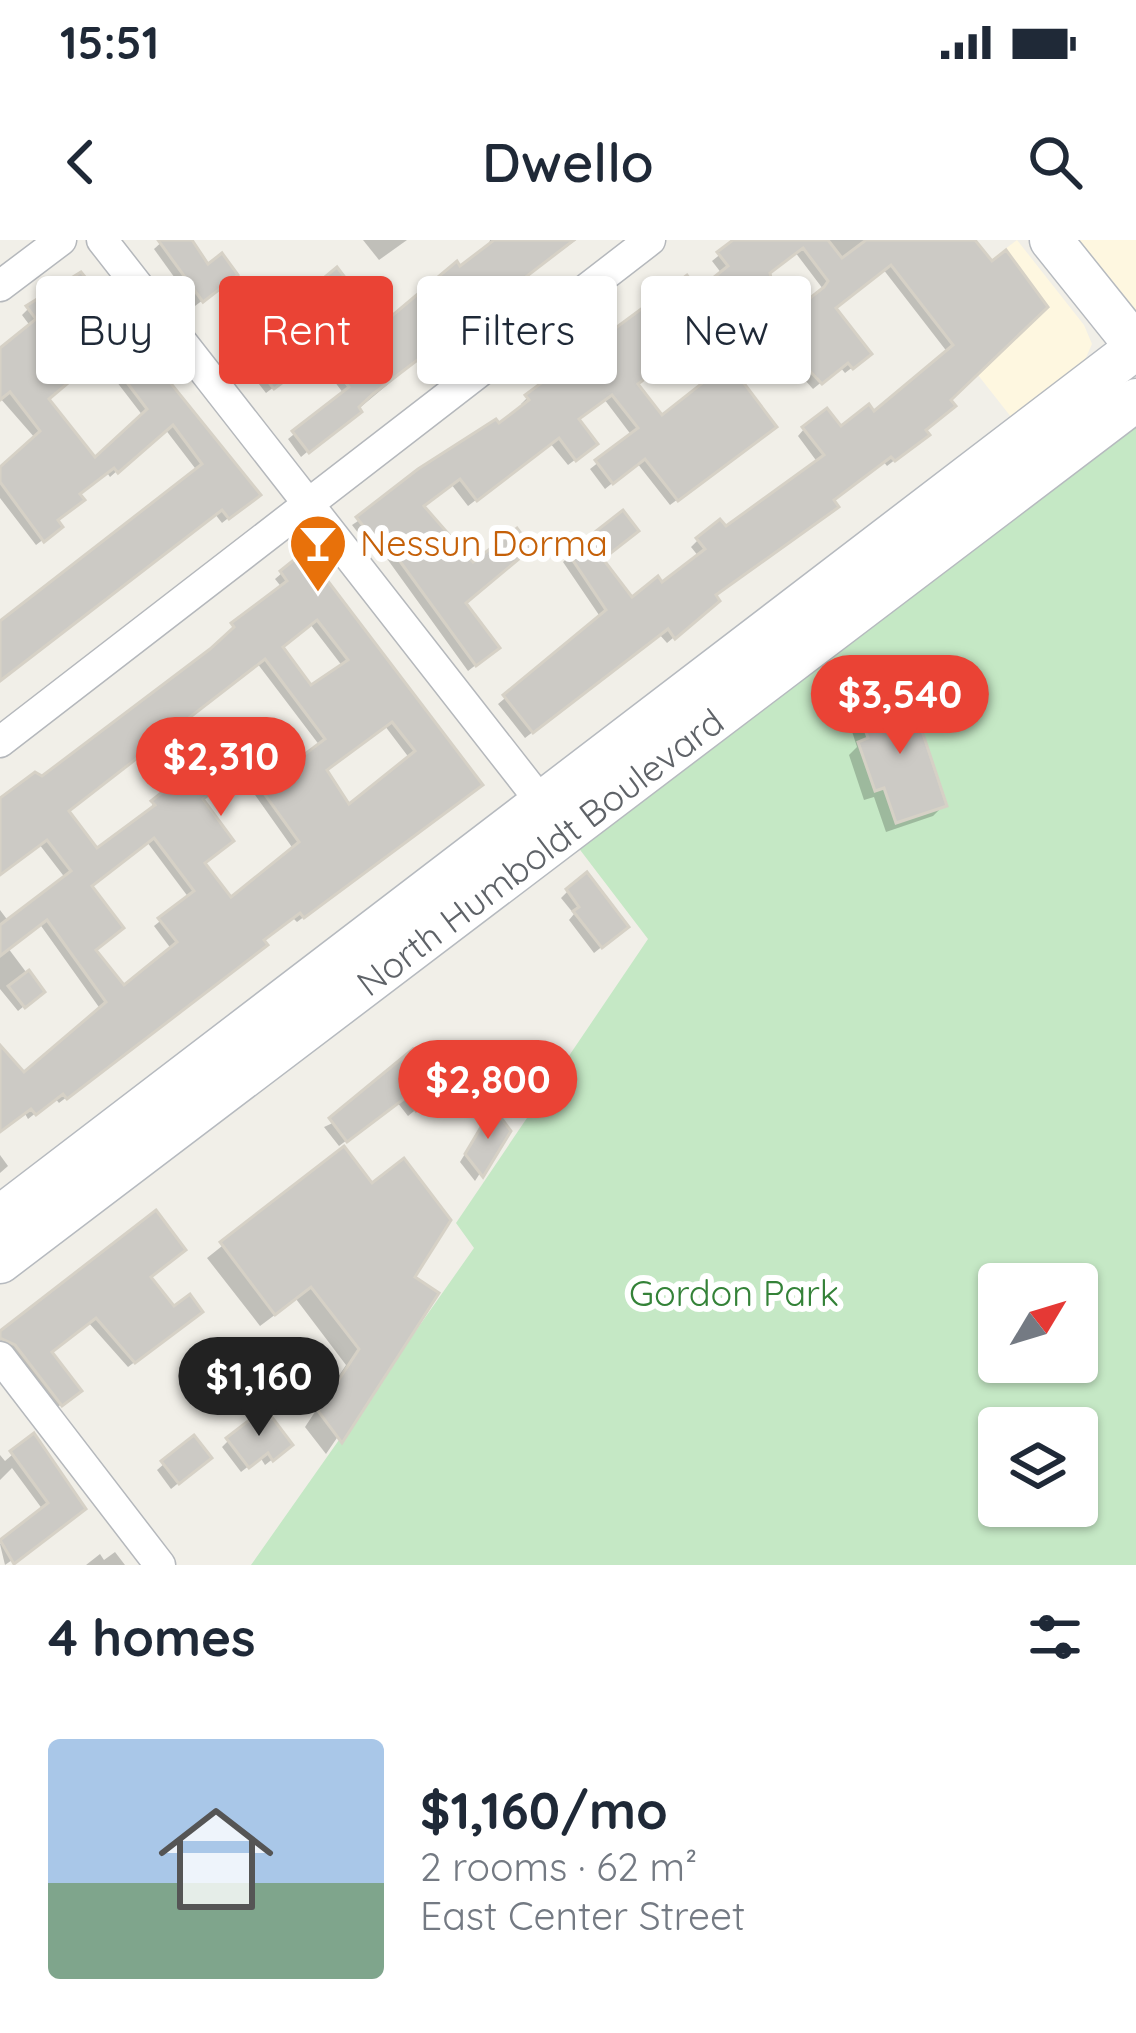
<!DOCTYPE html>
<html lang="en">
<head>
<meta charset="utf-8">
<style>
	body { margin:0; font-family:Quicksand,sans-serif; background:#f6f6f7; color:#1f2937; height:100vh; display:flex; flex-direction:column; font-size:45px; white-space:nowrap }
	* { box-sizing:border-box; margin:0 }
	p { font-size:39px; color:#747a83 }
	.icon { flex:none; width:66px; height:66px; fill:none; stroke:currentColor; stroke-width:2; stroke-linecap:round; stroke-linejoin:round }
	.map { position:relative; height:1325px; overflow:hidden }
	.sheet { display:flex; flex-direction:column; background:#fff; flex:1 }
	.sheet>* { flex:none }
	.top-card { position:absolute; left:36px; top:36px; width:1065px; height:108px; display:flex; gap:24px }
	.needle { width:78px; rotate:52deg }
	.fabs { position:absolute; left:978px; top:1023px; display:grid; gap:24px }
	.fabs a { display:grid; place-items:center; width:120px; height:120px; border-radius:12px; background:#fff; box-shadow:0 3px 9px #0004; font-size:60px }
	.price { position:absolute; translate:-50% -102px; padding:0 27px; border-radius:42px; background:#ea4335; color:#fff; font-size:39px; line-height:78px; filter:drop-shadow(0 3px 6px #0008) }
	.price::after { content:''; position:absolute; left:50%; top:72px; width:36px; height:27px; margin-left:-18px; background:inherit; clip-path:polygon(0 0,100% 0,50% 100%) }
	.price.active { background:#222; color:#fff }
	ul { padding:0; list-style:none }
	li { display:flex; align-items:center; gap:36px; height:300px; padding:0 48px }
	li span { display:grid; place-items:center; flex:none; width:336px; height:240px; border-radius:12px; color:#555 }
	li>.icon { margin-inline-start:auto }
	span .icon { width:144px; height:144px; fill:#fffc; stroke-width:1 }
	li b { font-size:51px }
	h2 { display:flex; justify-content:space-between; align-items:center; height:144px; padding:0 48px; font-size:51px }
	.chip { padding:0 42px; border-radius:12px; background:#fff; box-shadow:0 3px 9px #0004; font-size:42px; line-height:108px }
	.chip.active { background:#ea4335; color:#fff }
	.status { display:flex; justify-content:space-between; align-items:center; height:84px; padding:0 60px; background:#fff; direction:ltr }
	.status svg { height:33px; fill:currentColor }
	header { display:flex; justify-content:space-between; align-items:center; height:156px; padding:0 48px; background:#fff; font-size:54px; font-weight:600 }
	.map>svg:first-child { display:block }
</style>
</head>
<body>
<div class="status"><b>15:51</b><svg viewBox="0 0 49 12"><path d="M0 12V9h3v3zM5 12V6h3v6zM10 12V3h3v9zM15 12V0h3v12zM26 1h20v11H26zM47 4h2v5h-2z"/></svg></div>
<header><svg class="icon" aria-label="back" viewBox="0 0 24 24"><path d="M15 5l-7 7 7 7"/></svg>Dwello<svg class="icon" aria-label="search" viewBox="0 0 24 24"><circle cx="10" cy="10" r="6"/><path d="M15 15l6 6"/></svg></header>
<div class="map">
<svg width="1136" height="1325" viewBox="0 0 1136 1325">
	<rect width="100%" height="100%" fill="#f1efe8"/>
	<g fill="#fef7e0">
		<polygon points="1017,0 1084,85 1092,104 1084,122 1015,182 926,69"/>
		<polygon points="1074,0 1136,0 1136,71 1129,69"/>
	</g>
	<path fill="#c5e8c5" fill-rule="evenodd" d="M1136,183v1142h-885l223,-317 -18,-25 192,-284 -77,-101zM999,1044h78v78h-78zM999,1188h78v78h-78z"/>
	<g fill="#0003" fill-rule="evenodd">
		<polygon points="164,0 188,0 216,50 195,66 154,9"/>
		<polygon points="363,0 407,0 379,20"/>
		<polygon points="490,0 576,0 454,89 301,217 288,199 344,154 315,116 266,153 237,116 243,110 380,89 456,25 460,30 488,8"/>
		<path d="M738,0h234l-24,160 -29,41 -32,25 -4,-5 -171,135 -2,11 -43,36 -8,-9 -134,104 -27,-34 103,-86 -38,-56 7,-7 30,5 31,41 31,-15 37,-29 -8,-10 7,-7 27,-10 93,-67 -20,-27 6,-7 37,1 33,-15 74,-62 -65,-84 -50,39 29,52 -17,13 -5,-6 -27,22 -35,-39 -38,33 26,50 -96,72 -33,-42 -32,26 -15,-20 42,-33 -28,-37 -28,21 12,30 -20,15 -18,-22 -82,63 -17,-22 -30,23 69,147 -22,17 -93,-129 -6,5 -17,-22 147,-98 25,-19 -3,-4 6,-6 170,-104 25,-20 -10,-13zM795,12l28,37 -162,130 -27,-34z"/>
		<path d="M81,36l170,224 -29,23 -7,-9 -215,165v-54l198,-153 -33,-43 -55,48 -4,-6 -29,23 -22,27 -2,11 -17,13 -36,-47v-27l35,-33 -35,-40v-47l31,-24 -9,-12 6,-6zM83,98l60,78 -49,45 -48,-62 11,-40z"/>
		<path d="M282,333l191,218 -176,131 -5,-5 -31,24 -3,10 -199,152 -4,-5 -27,21 -4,-7 -24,18v-83l23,30 78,-67 -62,-87 -31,25 33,44 -23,19 -18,-22v-79l9,12 57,-43 -27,-35 -39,30v-71l42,-23 136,-103 105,-88 -8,-10zM310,384l33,43 -30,20 -34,-40zM257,423l63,83 -32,25 -30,-40 -105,72 -3,9 -54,40 -30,-40zM385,486l25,33 -62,50 -25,-38zM238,531l56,79 -64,51 -29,-37 -1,-64zM147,602l42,56 -35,28 18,24 -48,39 -32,-39 -3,-63z"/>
		<polygon points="859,469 944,565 933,576 886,592 874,557 864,560 849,515 857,507 848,479"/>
		<polygon points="568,651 619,693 594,713 569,680 574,674 561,658"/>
		<polygon points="420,843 424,863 408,876 397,862 339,906 324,887"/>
		<polygon points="487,878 507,891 475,941 460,922"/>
		<polygon points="343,910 410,1038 435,1054 326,1214 305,1187 346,1125 296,1059 260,1086 207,1018"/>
		<polygon points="0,915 8,926 0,933"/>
		<polygon points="148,1037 173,1070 194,1077 128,1127 88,1082 49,1112 72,1156 55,1169 0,1103 1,1094"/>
		<polygon points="33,1197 77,1274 5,1325 0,1304 43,1270 12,1228 0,1240 0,1215 5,1221"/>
		<polygon points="193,1199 202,1224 171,1249 157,1230"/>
		<polygon points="228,1201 283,1211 265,1225 260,1217 241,1232 222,1207"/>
		<polygon points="115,1312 125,1325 86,1325 100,1314 104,1320"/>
	</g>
	<g fill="#cccac5" stroke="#d6d1c6" stroke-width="3" fill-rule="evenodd">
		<polygon points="158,0 192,0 208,24 222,13 238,35 203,62"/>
		<polygon points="494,0 574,0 373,154 359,167 362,172 309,213 292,191 349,147 323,112 274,149 241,107 337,27 381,85 457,21 460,26"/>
		<path d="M733,0h95l14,18 24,-18h109l17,21 14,-11 42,57 -97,93 5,6 -30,24 4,5 -35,26 -4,-4 -57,43 5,7 -123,88 4,6 -45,38 -7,-10 -135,104 -30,-38 103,-85 -38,-57 55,-43 16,21 -36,28 29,38 26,-21 4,6 43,-33 -9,-11 24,-19 6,7 98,-71 -22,-28 25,-19 14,18 28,-22 5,7 79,-66 -62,-80 -55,43 36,46 -19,15 -5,-6 -26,21 -36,-38 -43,36 34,45 -99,74 -33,-42 -32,25 -18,-24 43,-32 -26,-33 -33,24 19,25 -22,17 -17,-23 -82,63 -17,-22 -36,27 49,56 44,-34 15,20 -66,55 34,45 -24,18 -93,-128 -6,5 -21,-26 62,-48 78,-50 3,4 30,-23 -4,-5 162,-120 11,15 30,-24 -11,-14zM803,8l25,33 -4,6 -162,128 -24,-31 27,-21 -3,-4 110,-77 -2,-9z"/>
		<path d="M81,32l180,223 -32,24 -7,-9 -222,171v-60l202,-157 -29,-39 -55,48 -4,-5 -34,26 5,6 -27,20 5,7 -19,15 -44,-60v-15l40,-36 -30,-39 -10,8v-52l36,-29 -10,-13zM91,95l56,74 -52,48 -46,-58 19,-16 -4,-5 8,-6 -11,-14z"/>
		<path d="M305,311l178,234 -179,133 -4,-5 -36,27 4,5 -201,154 -4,-5 -27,21 -5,-6 -31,23v-87l24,27 82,-70 -59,-82 -47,36v-31l71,-54 -24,-31 -47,35v-77l35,-26 7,4 168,-127 24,-22 -3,-4 56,-42 -7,-10zM317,380l31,40 -37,25 -28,-38zM265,419l60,80 -36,27 -30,-39 -84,55 -24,19 4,4 -58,43 -28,-37zM392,482l23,29 -66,53 -22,-34zM245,527l54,75 -68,55 -26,-34 29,-22 -31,-42zM154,598l40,53 -36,27 19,24 -53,43 -28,-35 28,-22 -32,-42z"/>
		<polygon points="908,449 947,566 896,583 884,548 875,551 858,502 868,498 857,466"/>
		<polygon points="587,632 629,687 602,708 573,671 579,667 566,649"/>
		<polygon points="29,730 45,752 25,768 8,746"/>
		<polygon points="413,809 433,835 423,842 434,857 416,871 405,858 347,902 329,878"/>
		<polygon points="493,867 511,891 483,937 465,914"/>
		<polygon points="344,906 372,943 404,918 451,980 415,1037 439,1053 342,1203 318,1171 359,1109 311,1047 275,1075 220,1002"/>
		<polygon points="156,970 186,1010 151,1037 174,1066 190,1054 203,1072 135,1123 96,1078 52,1112 82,1151 62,1166 15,1105 0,1098 0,1091"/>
		<polygon points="265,1168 293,1205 273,1221 268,1213 249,1228 226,1198"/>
		<polygon points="34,1193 86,1269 14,1324 0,1300 48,1263 10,1211"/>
		<polygon points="194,1195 212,1218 179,1244 161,1221"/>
	</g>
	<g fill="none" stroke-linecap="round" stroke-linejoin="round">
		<defs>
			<g id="minor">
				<polyline points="102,0 553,577"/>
				<polyline points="0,46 61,0"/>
				<polyline points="0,502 650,0"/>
				<polyline points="0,1117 160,1325"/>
			</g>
			<g id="secondary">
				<polyline points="1051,0 1136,106"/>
				<polyline points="0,977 1136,108"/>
				<path id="s1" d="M0,1022l1136,-862"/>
			</g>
		</defs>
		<use href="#minor" stroke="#b5b8bc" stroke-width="33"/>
		<use href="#secondary" stroke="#b6babf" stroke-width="45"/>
		<use href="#minor" stroke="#fff" stroke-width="30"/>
		<use href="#secondary" stroke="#fff" stroke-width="42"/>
	</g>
	<defs>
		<symbol id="bar-pin" viewBox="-11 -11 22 30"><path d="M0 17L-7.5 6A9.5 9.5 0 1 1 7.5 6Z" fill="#e8710a" stroke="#fff"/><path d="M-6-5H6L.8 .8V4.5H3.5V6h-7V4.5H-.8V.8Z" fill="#fff"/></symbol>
	</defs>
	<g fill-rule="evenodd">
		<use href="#bar-pin" x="285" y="270" width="66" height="90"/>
	</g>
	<g text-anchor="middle" stroke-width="12" stroke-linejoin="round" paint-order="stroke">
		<g font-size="36" fill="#c56008" stroke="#fff" text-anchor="start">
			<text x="360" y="316">Nessun Dorma</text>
		</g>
		<g font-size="36" fill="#5f6368" stroke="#fff">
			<text dy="13" stroke="none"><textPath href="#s1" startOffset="678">North Humboldt Boulevard</textPath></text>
		</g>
		<g font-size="36" fill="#348238" stroke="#fff">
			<text x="734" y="1066">Gordon Park</text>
		</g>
	</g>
</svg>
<div class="fabs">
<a><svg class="needle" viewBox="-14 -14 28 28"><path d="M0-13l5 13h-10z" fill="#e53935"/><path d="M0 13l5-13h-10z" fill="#747a83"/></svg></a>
<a><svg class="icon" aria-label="layers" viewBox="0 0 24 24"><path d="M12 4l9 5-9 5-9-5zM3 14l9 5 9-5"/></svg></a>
</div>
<b class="price" style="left:900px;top:517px">$3,540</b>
<b class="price" style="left:221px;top:579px">$2,310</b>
<b class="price" style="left:488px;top:902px">$2,800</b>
<b class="price active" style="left:259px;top:1199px">$1,160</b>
<div class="top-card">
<a class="chip">Buy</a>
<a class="chip active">Rent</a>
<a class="chip">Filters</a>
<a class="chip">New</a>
</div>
</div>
<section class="sheet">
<h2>4 homes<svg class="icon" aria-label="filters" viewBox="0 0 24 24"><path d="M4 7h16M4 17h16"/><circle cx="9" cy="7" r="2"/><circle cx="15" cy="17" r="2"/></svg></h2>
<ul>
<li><span style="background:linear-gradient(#a9c7e8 60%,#7fa58c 0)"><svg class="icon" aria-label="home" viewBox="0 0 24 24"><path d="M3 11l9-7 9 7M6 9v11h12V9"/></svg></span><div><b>$1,160/mo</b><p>2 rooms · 62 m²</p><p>East Center Street</p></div></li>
</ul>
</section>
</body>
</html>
